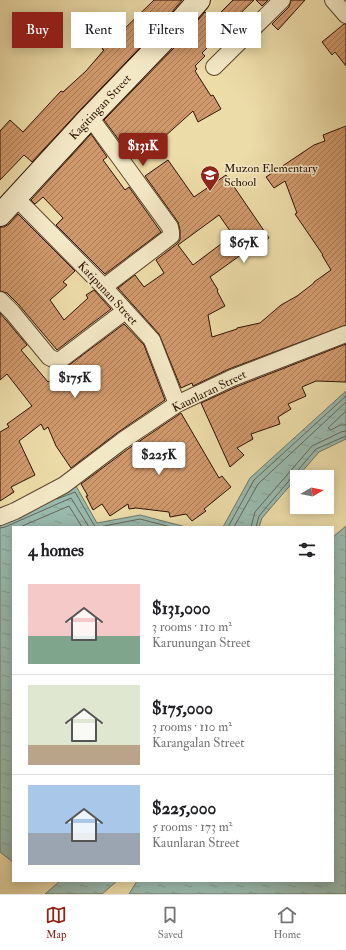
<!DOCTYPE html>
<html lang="en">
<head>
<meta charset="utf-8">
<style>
	body { margin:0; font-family:"IM FELL Double Pica",serif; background:#f2f2f2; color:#202124; height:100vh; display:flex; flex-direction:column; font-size:15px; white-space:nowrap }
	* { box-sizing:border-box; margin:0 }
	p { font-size:13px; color:#757577 }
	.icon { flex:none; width:22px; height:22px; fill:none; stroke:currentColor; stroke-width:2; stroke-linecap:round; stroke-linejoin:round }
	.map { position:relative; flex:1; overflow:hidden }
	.sheet { position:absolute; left:12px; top:526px; width:322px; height:356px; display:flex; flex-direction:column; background:#fff; border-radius:0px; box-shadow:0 2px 10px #0003 }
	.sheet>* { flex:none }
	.banner { position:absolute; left:12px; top:12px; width:322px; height:36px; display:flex; gap:8px }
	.needle { width:26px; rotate:81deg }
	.fabs { position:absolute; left:290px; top:470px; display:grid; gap:8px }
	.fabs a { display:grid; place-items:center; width:44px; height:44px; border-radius:0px; background:#fff; box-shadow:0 2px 10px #0003; font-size:20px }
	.price { position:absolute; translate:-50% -34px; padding:0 9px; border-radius:4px; background:#fff; color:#222; font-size:13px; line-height:26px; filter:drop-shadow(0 1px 2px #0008) }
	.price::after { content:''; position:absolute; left:50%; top:24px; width:12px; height:9px; margin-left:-6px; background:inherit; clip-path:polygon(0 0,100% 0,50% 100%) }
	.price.current { background:#8f2418; color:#fff }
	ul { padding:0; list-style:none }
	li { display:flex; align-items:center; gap:12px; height:100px; padding:0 16px }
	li+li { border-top:1px solid #e0e0e0 }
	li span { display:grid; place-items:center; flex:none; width:112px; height:80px; border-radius:0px; color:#555 }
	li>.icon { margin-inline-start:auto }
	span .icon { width:48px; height:48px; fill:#fffc; stroke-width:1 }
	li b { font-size:17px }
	h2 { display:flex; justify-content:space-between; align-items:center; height:48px; padding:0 16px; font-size:17px }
	.pill { padding:0 14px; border-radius:0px; background:#fff; box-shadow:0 2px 10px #0003; font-size:14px; line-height:36px }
	.pill.current { background:#8f2418; color:#fff }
	.menu { display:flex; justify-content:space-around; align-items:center; height:56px; border-top:1px solid #e0e0e0; background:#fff; font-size:11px; color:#757577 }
	.menu a { display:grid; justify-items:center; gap:2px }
	.menu .current { color:#8f2418 }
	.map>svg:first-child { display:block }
</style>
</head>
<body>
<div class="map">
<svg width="346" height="894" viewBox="0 0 346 894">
	<defs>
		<pattern id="water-ripples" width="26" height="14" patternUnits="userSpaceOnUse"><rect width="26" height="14" fill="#99baae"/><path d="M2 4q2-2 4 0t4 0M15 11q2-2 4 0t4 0" fill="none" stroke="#849f94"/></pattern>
		<pattern id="building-hatch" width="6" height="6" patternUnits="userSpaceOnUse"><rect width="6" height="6" fill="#d0996c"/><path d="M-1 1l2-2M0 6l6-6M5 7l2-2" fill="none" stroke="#a97b57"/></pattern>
	</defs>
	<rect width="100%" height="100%" fill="#ecdca8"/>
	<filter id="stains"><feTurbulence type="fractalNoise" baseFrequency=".005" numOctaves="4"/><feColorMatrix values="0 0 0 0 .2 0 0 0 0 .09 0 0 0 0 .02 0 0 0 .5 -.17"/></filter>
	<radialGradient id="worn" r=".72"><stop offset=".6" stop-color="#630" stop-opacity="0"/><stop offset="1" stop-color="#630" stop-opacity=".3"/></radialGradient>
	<g fill="url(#water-ripples)" stroke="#6f776a">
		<polygon points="346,391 346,439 319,452 262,518 259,527 223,527 250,478"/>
		<polygon points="76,486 97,523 140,515 186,527 13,527 13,862 0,852 0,520"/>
		<polygon points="346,526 346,894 129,894 137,881 333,881 333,537"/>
		<polygon points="60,881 117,881 102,894 45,894"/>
	</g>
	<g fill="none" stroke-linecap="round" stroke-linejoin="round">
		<g stroke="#646658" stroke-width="1">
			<polyline points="346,411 328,428 331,430 340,425 346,425"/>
			<polyline points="57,499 75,492 94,525 96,527"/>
			<polyline points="20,527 69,506 82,527"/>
			<polyline points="99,527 140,519 171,527"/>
			<polyline points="228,527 254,480 346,396"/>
			<polyline points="234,527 258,484 346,402"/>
			<polyline points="251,527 255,512 312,446 341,432 346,431"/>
			<polyline points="256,527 259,516 316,449 346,436"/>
			<polyline points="0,528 5,527 71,498 89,527"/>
		</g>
	</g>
	<g fill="url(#building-hatch)" stroke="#2f1203" fill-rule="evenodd">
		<polygon points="154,0 182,0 156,31 81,109 32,162 24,155 0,180 0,131 10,120 23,132 61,91 63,92 86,71 104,50 102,49 112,37 114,39"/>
		<polygon points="233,0 254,0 214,39 215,40 202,53 205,56 195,66 197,69 195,71 211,96 213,95 221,109 198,122 193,111 153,147 148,141 130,155 104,120 174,48 205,12 213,20"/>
		<polygon points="256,0 268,0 262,6"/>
		<polygon points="291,0 305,0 278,30 272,24 289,7"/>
		<polygon points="344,24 346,24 346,66 335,52 332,55 322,42"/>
		<path d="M346,126v199l-117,44 -36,17 -1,-3 -11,5 -22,-54 -41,-46 17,-13 9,12 20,-14 -8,-13 21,-16 3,-4v-10l-2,-8 -33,-46 23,-16 26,37 32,-22 43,63 -23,16 -1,-2 -35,25 8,13 -1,1 8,15 -17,9 4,22 25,-8v-1l23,-5 21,-18 16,-9 17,-13v-1l17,-12 -9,-15h1l-28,-41 2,-1 -12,-32 -11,7 -8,-11 48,-32 11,-4 -2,-6zM219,215l14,20 -40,30 -15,-20z"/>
		<polygon points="91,134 107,157 103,160 125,190 129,187 161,232 105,274 56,225 63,218 43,197 35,204 31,200"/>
		<polygon points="18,214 75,271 63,282 67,285 50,300 64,320 88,298 86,295 94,290 111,309 57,350 19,305 7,293 0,291 0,227 4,227 9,224"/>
		<polygon points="0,313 27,345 21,350 48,382 66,370 65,368 124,324 144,345 165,400 117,433 71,468 56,446 48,427 44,430 41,424 19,441 35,475 11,487 14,492 0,501 0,432 9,427 7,424 32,406 7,374 0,380"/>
		<polygon points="346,344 346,382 316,381 302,387 306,396 288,404 291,409 278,417 280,424 251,434 253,439 237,448 244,455 230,467 201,403 236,387"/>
		<polygon points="181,413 219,478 222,476 231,487 204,509 206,511 192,521 186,514 170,517 169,512 136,508 129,509 128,504 110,516 102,504 93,510 86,496 88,496 81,484 128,449"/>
	</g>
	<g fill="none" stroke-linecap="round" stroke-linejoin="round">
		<defs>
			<g id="street">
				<polyline points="333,0 346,15"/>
				<polyline points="214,67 282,0"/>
				<polyline points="90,117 170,227 171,232 171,236 104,287"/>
				<polyline points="16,198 104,287 152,340 177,404"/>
				<polyline points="0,300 12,312 49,357 55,360 59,361 125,311"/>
				<polyline points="0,517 15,511 64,485 122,441 177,404 232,378 346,334"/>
			</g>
			<polyline id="secondary" points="0,215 90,117 165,39 199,0"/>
		</defs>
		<use href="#street" stroke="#5e442c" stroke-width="18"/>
		<use href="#secondary" stroke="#2f1203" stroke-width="24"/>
		<use href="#street" stroke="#f3e8c6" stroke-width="16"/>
		<use href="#secondary" stroke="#f3e8c6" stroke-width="22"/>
	</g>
	<defs>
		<symbol id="school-pin" viewBox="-11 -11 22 30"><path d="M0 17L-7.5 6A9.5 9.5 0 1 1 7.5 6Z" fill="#8f2418" stroke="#f3e8c6"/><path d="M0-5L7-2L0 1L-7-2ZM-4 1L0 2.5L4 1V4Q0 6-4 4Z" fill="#fff"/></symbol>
	</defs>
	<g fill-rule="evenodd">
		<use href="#school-pin" x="199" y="164" width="22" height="30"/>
	</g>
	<g text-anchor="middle" stroke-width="3" stroke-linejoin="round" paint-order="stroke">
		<g font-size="12" fill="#2f1203" stroke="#f3e8c6">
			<text transform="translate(100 107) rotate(-47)" y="4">Kagitingan Street</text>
			<text transform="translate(108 293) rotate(47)" y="4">Katipunan Street</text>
			<text transform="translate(209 391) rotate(-26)" y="4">Kaunlaran Street</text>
		</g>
		<g font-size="12" fill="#2f1203" stroke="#f3e8c6" text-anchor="start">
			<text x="224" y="172">Muzon Elementary<tspan x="224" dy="14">School</tspan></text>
		</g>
	</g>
	<rect width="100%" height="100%" filter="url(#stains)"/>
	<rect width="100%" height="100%" fill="url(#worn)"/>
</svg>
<div class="fabs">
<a><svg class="needle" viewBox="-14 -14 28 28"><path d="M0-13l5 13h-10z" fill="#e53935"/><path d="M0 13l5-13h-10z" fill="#757577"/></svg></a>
</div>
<b class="price current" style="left:143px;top:167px">$131K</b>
<b class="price" style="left:244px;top:264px">$67K</b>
<b class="price" style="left:75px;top:399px">$175K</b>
<b class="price" style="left:159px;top:476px">$225K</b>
<div class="banner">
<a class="pill current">Buy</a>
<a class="pill">Rent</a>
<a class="pill">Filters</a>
<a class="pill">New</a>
</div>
<section class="sheet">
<h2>4 homes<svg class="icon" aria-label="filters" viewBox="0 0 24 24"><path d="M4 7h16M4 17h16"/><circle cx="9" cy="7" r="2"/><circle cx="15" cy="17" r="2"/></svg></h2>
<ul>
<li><span style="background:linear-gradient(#f6c9c9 65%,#7fa58c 0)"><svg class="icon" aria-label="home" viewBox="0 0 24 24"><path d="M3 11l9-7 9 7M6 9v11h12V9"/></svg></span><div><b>$131,000</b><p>3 rooms · 110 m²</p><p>Karunungan Street</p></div></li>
<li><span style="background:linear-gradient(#dfe7d0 75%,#b9a48a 0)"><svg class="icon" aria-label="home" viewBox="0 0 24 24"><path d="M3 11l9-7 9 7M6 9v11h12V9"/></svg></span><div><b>$175,000</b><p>3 rooms · 110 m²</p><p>Karangalan Street</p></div></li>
<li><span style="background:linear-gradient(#a9c7e8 60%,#9aa5b1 0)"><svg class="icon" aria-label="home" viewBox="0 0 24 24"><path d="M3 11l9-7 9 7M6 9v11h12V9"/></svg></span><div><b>$225,000</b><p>5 rooms · 173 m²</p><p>Kaunlaran Street</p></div></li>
</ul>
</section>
</div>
<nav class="menu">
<a class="current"><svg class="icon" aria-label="map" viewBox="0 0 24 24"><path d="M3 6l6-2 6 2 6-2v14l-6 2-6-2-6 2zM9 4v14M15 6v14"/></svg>Map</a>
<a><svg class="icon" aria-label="saved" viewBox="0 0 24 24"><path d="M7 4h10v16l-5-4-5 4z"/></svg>Saved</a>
<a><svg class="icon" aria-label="home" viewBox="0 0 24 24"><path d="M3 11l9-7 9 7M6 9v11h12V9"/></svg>Home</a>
</nav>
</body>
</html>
